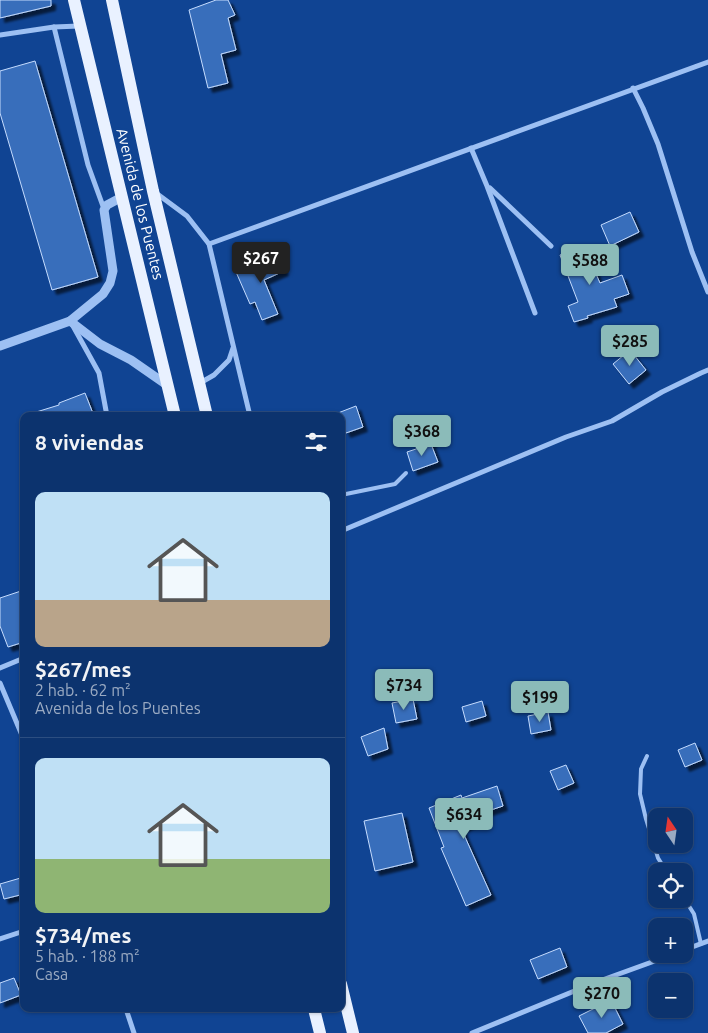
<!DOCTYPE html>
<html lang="es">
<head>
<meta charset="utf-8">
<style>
	body { margin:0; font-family:Ubuntu,sans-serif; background:#153b73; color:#f1f3f6; height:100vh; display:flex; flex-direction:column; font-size:19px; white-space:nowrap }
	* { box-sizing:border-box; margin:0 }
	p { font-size:16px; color:#9aaac2 }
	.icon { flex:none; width:28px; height:28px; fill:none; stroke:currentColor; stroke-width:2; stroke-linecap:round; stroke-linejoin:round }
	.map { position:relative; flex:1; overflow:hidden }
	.side { position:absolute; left:20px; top:412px; width:325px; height:600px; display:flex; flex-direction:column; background:#0c336e; border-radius:10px; box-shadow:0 1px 4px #0004,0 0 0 1px #2c4e81 }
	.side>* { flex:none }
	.needle { width:32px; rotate:347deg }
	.fabs { position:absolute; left:648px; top:808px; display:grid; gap:10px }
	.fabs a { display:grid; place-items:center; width:45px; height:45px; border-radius:10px; background:#0c336e; box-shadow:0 1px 4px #0004,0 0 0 1px #2c4e81; font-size:25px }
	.price { position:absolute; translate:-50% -42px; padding:0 11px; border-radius:5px; background:#8bbbb9; color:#111; font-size:16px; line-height:32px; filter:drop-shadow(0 1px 2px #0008) }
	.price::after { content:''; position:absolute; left:50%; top:30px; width:15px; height:11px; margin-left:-8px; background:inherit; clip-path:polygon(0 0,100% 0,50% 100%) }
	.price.on { background:#222; color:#fff }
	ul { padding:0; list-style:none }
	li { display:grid; align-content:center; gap:10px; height:265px; padding:0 15px }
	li+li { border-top:1px solid #2c4e81 }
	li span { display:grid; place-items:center; height:155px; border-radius:10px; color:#555 }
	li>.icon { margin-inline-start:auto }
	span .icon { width:90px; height:90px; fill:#fffc; stroke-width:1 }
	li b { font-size:21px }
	h2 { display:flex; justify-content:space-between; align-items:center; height:60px; padding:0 15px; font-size:21px }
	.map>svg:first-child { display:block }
</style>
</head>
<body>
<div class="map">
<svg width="708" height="1033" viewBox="0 0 708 1033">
	<defs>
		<filter id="shadow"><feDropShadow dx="4.5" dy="4.5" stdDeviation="1" flood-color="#0009"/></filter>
	</defs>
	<rect width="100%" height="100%" fill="#104493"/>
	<g fill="#396ebb" stroke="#c5dcfe" filter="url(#shadow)">
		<polygon points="0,0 51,0 51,6 0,18"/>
		<polygon points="216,0 228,0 235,15 228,18 236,50 221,54 228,83 208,88 189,10"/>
		<polygon points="35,61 98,277 52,290 0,113 0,71"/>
		<polygon points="630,212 639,232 610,246 601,225"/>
		<polygon points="583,245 600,283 622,275 629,294 614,299 617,307 587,316 588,318 574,322 568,306 578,302 560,255"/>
		<polygon points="276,254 284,271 264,280 278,314 262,320 255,302 250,304 236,272"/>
		<polygon points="630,350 646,370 629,384 613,364"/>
		<polygon points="85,393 94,416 33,416 33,413 59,405 59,403"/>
		<polygon points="356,406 363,427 346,433 341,421 341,416 339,416 338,413"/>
		<polygon points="425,420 433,442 419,447 412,425"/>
		<polygon points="431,444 438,462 413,471 407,452"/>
		<polygon points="24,590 24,642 8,647 0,626 0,598"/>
		<polygon points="413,699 417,719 396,723 392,703"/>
		<polygon points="482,701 486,716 466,722 462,707"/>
		<polygon points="548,712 551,730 531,734 528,716"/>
		<polygon points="384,728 388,749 368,756 361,737"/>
		<polygon points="695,743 702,760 685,767 678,750"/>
		<polygon points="566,765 574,783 558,790 550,771"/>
		<polygon points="497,786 503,806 470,817 472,823 461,828 491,895 466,906 441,848 444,847 429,808 461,795 462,798"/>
		<polygon points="402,813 413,862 375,871 364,821"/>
		<polygon points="24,877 24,894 4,899 0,884"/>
		<polygon points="560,948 567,967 538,979 530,960"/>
		<polygon points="14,978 21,995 0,1003 0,983"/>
		<polygon points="611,1000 623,1024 606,1033 588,1033 579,1016"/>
	</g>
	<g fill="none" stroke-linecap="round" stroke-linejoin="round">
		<g stroke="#9dc0f3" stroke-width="4">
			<polyline points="341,495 395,484 406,473"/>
			<polyline points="647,756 641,769 640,794 646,819 658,858 666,871"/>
			<polyline points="684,898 694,914 701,944"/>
		</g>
		<g stroke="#9dc0f3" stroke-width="5">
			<polyline points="54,27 88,165 104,209"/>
			<polyline points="0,35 54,27 79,26"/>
			<polyline points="633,88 643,108 658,144 692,252 708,292"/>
			<polyline points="471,148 487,186 535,313"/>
			<polyline points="490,188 551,246"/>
			<polyline points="156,193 187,216 209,244 250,416"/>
			<polyline points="209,244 708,62"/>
			<polyline points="73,326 99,373 107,416"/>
			<polyline points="200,383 214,375 229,360 233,348"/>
			<polyline points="341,531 566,437 612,421 662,392 701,373 708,370"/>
			<polyline points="0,668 24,658"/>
			<polyline points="0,683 24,740"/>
			<polyline points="0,939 24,931"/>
			<polyline points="684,950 708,941"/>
			<polyline points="126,1009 134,1033"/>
			<polyline points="472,1033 594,983 674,954"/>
		</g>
		<g stroke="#9dc0f3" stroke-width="9">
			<polyline points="70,321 100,344 131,360 167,385"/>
			<polyline points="0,346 70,321 103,294 110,283 113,271 104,210 107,205 122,197"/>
		</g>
		<g stroke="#e9f1ff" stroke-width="12">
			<polyline points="74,0 175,416"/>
			<polyline points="112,0 153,191 207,416"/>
			<polyline points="341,984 353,1033"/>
			<polyline points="314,1009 320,1033"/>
		</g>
	</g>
	<g text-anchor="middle" stroke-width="5" stroke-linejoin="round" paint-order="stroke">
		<g font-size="15" fill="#fff" stroke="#104493">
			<text transform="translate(140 204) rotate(76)" y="5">Avenida de los Puentes</text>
		</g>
	</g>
</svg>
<div class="fabs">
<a><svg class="needle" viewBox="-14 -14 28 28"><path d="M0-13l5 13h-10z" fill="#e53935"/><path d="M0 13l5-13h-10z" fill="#9aaac2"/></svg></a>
<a><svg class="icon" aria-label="locate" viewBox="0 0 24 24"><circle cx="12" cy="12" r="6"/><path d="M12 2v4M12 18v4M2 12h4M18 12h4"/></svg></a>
<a>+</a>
<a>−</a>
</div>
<b class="price on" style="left:261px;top:284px">$267</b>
<b class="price" style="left:590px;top:286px">$588</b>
<b class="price" style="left:630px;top:367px">$285</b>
<b class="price" style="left:422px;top:457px">$368</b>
<b class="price" style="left:404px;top:711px">$734</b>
<b class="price" style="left:540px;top:723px">$199</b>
<b class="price" style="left:464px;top:840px">$634</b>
<b class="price" style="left:602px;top:1019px">$270</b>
<section class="side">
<h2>8 viviendas<svg class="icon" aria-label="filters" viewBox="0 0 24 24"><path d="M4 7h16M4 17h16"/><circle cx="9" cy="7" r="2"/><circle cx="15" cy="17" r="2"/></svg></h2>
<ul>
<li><span style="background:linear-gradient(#bfe0f5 70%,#b9a48a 0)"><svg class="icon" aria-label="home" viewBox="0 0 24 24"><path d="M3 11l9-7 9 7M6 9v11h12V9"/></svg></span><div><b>$267/mes</b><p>2 hab. · 62 m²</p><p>Avenida de los Puentes</p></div></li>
<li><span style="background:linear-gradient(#bfe0f5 65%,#8fb573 0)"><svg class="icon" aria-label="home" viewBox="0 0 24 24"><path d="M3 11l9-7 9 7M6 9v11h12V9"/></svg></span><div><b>$734/mes</b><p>5 hab. · 188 m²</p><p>Casa</p></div></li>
</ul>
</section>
</div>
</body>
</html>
